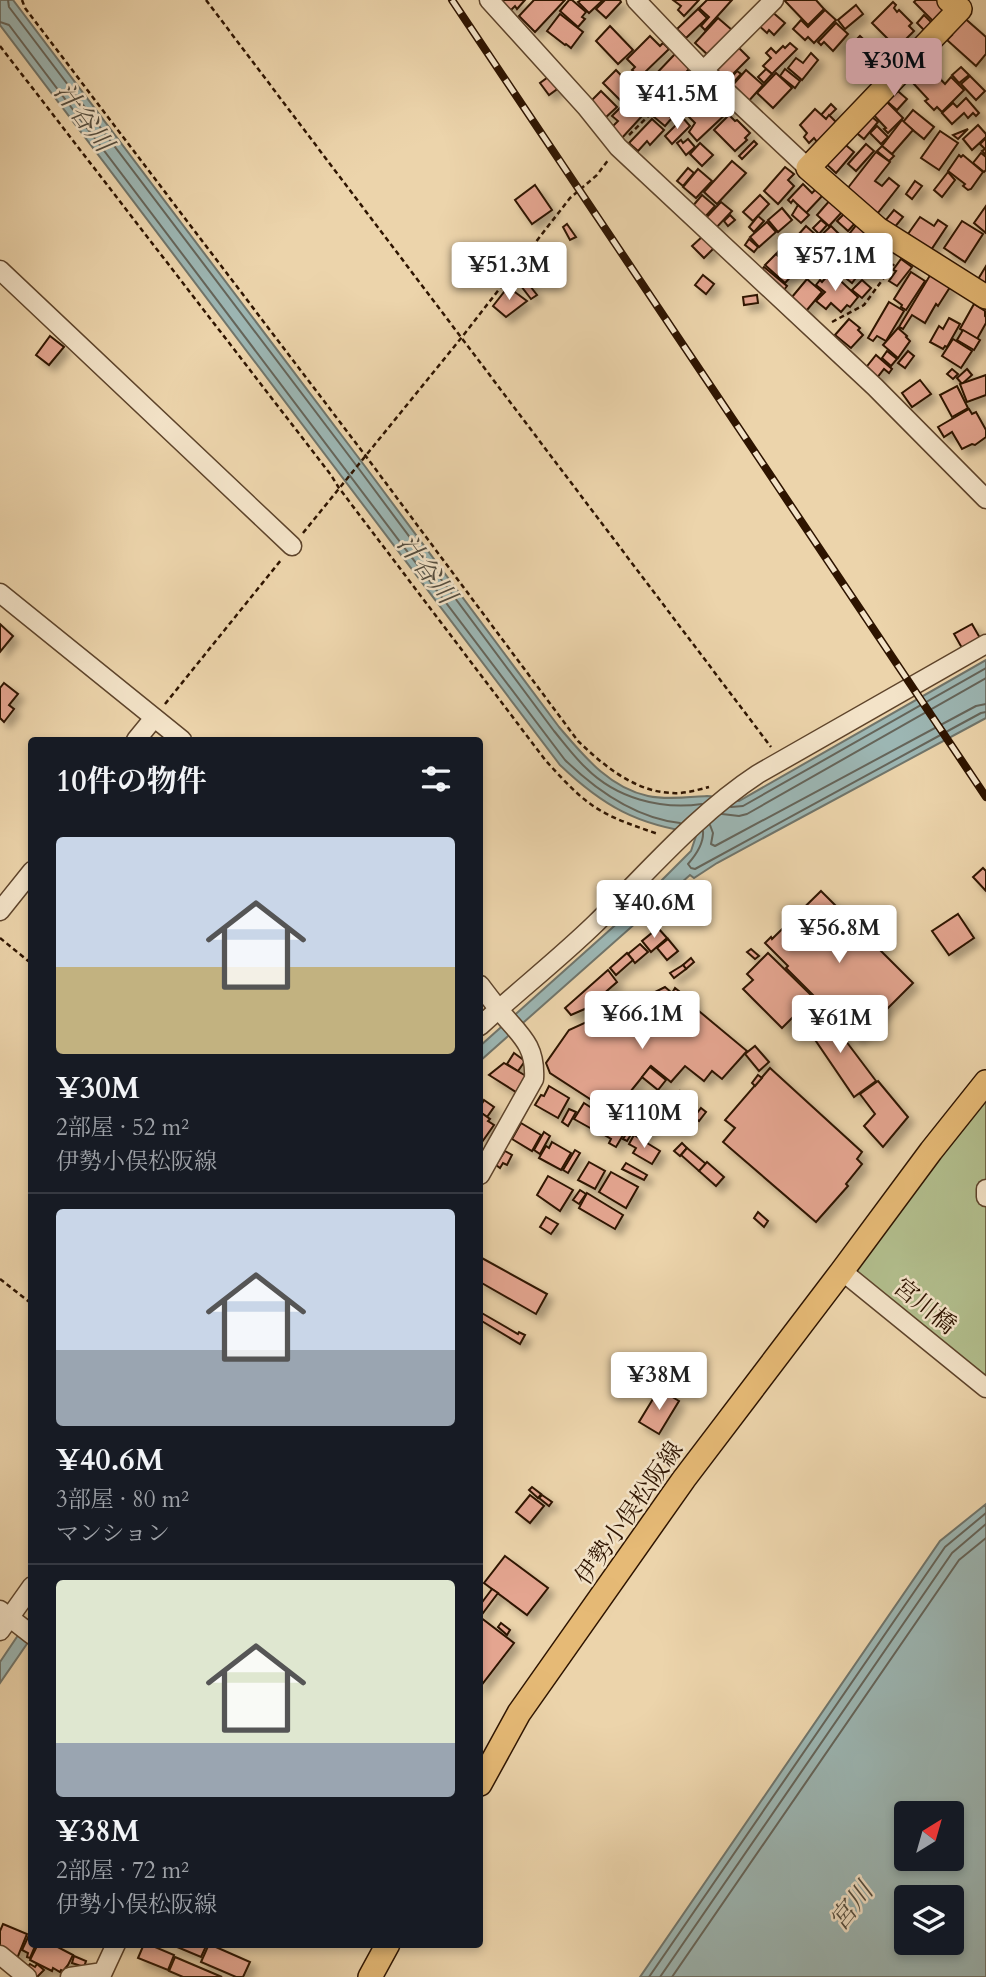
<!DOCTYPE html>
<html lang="ja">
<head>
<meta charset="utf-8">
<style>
	body { margin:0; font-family:Cardo,"Noto Serif JP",serif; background:#20242c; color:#f1f3f6; height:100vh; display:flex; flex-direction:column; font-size:26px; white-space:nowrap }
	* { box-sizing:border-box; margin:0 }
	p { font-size:23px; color:#9ea1a6 }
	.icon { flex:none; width:38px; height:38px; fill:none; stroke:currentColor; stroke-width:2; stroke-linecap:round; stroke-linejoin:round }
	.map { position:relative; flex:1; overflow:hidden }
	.side { position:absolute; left:28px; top:737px; width:455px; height:1211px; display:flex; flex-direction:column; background:#171b24; border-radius:7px; box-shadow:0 4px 10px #0003 }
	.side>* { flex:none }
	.needle { width:46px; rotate:37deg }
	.tools { position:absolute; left:894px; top:1801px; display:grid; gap:14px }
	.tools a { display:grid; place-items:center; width:70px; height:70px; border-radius:7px; background:#171b24; box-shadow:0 4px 10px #0003; font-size:35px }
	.price { position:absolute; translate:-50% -60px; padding:0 16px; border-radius:7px; background:#fff; color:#222; font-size:23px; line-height:46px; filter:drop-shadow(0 2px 4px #0008) }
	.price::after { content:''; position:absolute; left:50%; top:42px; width:21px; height:16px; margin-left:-10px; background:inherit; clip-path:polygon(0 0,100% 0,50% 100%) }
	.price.current { background:#c59692; color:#111 }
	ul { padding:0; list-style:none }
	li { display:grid; align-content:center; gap:14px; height:371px; padding:0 28px }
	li+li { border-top:2px solid #363941 }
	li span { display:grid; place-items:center; height:217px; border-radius:7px; color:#555 }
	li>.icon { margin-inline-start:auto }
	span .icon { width:126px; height:126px; fill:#fffc; stroke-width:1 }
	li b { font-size:30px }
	h2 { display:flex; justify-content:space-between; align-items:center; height:84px; padding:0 28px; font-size:30px }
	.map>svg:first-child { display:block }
</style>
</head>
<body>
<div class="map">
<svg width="986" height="1977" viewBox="0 0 986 1977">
	<defs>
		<filter id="shadow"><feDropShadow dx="6" dy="6" stdDeviation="3.5" flood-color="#0004"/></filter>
	</defs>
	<rect width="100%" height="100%" fill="#ecd4ab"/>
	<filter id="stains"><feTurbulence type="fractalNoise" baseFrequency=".00286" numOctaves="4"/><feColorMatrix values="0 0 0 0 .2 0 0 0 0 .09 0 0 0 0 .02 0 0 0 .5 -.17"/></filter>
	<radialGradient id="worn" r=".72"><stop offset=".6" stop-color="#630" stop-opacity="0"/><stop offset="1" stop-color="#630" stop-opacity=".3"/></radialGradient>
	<polygon fill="#b2be8d" stroke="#706946" stroke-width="2" points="986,1087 986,1376 845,1267"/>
	<g fill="#9cb6b3" stroke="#70756b" stroke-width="2" fill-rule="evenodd">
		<path d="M0,0h13l351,465 195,262c24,28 50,61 89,69 19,4 40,1 59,0 11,0 21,4 32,5l247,-141v58l-269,145 -23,15 -4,-3 -210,186v-15l151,-135 60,-60 6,-18c-60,-8 -94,-27 -137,-68l-560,-740z"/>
		<path d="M986,1504v473h-346l300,-436zM952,1813v45h-46v-45zM952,1897v45h-46v-45z"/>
		<polygon points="31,1616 31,1638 0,1683 0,1662"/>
	</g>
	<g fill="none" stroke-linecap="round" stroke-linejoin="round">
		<g stroke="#65655a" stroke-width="2">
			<path d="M8,0l1,7 350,462 195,262c10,12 20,26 32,37 30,30 74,42 116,36"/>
			<path d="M0,22l9,3 556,735c32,31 70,58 115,63"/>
			<polyline points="731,807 743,806 986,668"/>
			<polyline points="722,814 739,816 747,814 986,678"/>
			<polyline points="710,825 713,833 711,844 715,846 976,706 986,704"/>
			<path d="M703,831c1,12 -7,24 -15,33l3,4 4,1 262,-143 24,-13 5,-1"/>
			<polyline points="649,1977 945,1547 986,1513"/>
			<polyline points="660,1977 952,1553 986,1524"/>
			<polyline points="672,1977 959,1560 986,1538"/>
		</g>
	</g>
	<g fill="#e4a590" stroke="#2e1400" stroke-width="2" filter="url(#shadow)">
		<polygon points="499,0 525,0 517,9 515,6 511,10"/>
		<polygon points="534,0 565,0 535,32 519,16"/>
		<polygon points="569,0 572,0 586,12 582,17 585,19 578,27 560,11"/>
		<polygon points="581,0 603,0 589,13 578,2"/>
		<polygon points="605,0 620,0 621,2 606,18 596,9"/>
		<polygon points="673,0 699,0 684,16 678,10 681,6"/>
		<polygon points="707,0 732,0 705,30 701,26 709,17 699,8"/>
		<polygon points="784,0 816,0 824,9 808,25"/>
		<polygon points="916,0 938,0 947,9 936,24 914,2"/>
		<polygon points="893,2 896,5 894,8 897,12 899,10 912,23 909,26 914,31 897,48 872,23"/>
		<polygon points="856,5 863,14 845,29 838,20"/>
		<polygon points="698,9 707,18 686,38 677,29"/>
		<polygon points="770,10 785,23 774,35 769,30 767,33 757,24"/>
		<polygon points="825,10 836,20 814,43 808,37 805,40 793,29 801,20 808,27"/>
		<polygon points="560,14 583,32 571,48 566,44 565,45 547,31"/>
		<polygon points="924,15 933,24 926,32 917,23"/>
		<polygon points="961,15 986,37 986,54 976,66 947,40 952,35 947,31"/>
		<polygon points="718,18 732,30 708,55 695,43"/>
		<polygon points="836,23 848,34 833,51 824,42 821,45 818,42"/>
		<polygon points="610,26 633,50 618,64 596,41"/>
		<polygon points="650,36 660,46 663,43 669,49 640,77 632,70 635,67 627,59"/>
		<polygon points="860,36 879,54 868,65 849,47"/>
		<polygon points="790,43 797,49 772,74 763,66 771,58 766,53 771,48 776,53 783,46 785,48"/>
		<polygon points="904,43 912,51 901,62 893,55"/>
		<polygon points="735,44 749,58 725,82 712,68"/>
		<polygon points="811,53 818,60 802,80 788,68 796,58 803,63"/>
		<polygon points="675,54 690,68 665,95 658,88 662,84 654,76"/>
		<polygon points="920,58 928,66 914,80 907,72"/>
		<polygon points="929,67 945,84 951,77 964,90 942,112 937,107 934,110 925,101 928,99 913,83"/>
		<polygon points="961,67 969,75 959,83 952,75"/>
		<polygon points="766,69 772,74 764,83 758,77"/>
		<polygon points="785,69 800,81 795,88 780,76"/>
		<polygon points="616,70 632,87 620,100 603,83"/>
		<polygon points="746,70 763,85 747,103 731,87"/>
		<polygon points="737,71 741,74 733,83 729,80"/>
		<polygon points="776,73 792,88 773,108 757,93"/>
		<polygon points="551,75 560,87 549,95 540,83"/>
		<polygon points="696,76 708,89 684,113 679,108 689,98 681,90"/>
		<polygon points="970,76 985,91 976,100 961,84"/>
		<polygon points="646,84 660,98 645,114 631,100"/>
		<polygon points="892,86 907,99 897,110 882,97"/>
		<polygon points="601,91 617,107 605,118 590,102"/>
		<polygon points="675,93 683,100 677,106 670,99"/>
		<polygon points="712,94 729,111 697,141 689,132 695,123 688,116"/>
		<polygon points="883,98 903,118 888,133 884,129 886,128 870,111"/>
		<polygon points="966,98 979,113 976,116 973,113 968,118 964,113 952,124 942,113 953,103 957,107"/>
		<polygon points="628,100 643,115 621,139 611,128 618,121 612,116"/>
		<polygon points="669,100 677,107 669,116 672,118 665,126 654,117"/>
		<polygon points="831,104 836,109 826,119 821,115"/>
		<polygon points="815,109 826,119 829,115 840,126 818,143 814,138 809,143 804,137 807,133 800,125"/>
		<polygon points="913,110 934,127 924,139 903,122"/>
		<polygon points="867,113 878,122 864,139 853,130"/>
		<polygon points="729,115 735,121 737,120 750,133 745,138 747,140 735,151 714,130"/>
		<polygon points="683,118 690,126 672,144 665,136"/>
		<polygon points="652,119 664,130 650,145 647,141 638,151 629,143"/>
		<polygon points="902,120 913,130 892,154 882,146"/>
		<polygon points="978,125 986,134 986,137 972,150 963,139"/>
		<polygon points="877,126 888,137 881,144 870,133"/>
		<polygon points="968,129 958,139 953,135"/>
		<polygon points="940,131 958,143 939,170 921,158"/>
		<polygon points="986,138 986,155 982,151 985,149 980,144"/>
		<polygon points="688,139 695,147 686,155 677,143 681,140 683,143"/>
		<polygon points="754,141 757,144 742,159 739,156"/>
		<polygon points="841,141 854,152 836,173 823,161"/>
		<polygon points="700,143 713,155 702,166 690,154"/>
		<polygon points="866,144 874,151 856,171 848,164"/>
		<polygon points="882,146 894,156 889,161 877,151"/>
		<polygon points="876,152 890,162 875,181 882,186 889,178 899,186 877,214 847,189"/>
		<polygon points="981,153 986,157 986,170 984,172 973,163"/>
		<polygon points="959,155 961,157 963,155 983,172 971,189 968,190 963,186 965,184 948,171"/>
		<polygon points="732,161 746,173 717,204 704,192"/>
		<polygon points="785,167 794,174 788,180 794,186 778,204 764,191"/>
		<polygon points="688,168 694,173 683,186 677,181"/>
		<polygon points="698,169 712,181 696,198 683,187"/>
		<polygon points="948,172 955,180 942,197 934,190"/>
		<polygon points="915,181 922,186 912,199 906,194"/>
		<polygon points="803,184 812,193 816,189 823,195 806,213 793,200 791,203 788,200"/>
		<polygon points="535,185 552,210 532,224 515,200"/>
		<polygon points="702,195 715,206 704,218 692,207"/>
		<polygon points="760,195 769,204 753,221 743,212"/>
		<polygon points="831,199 843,211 829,226 817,215"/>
		<polygon points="721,202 732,211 715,229 704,220"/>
		<polygon points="798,205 809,215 801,223 792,215"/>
		<polygon points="986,206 986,233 974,223"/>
		<polygon points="782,208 792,220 778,232 768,220"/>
		<polygon points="894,210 903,217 894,228 885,221"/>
		<polygon points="845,213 856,222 848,231 837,221"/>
		<polygon points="730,215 735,220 728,226 724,221"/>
		<polygon points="758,216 764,221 754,232 749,227"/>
		<polygon points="920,217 934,226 938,220 947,226 931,250 908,234"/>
		<polygon points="821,220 827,225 819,234 813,228"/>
		<polygon points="962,221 983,234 965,262 944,248"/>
		<polygon points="767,222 776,232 759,247 750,237"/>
		<polygon points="858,223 870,232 837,272 826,263"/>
		<polygon points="567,224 576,237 570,240 563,227"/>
		<polygon points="806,226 816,235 801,252 790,244"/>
		<polygon points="831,226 842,237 825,254 814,242"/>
		<polygon points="703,236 714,248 704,258 692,246"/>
		<polygon points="868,238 877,244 880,240 891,248 870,276 862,270 852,283 842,275"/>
		<polygon points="749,239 758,247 754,252 745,245"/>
		<polygon points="780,249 799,266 796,270 777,253"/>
		<polygon points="776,254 795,272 785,283 765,265"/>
		<polygon points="901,259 912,267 897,286 889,281 896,271 893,270"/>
		<polygon points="986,266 986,286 977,281"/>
		<polygon points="764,267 787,286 780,295 757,276"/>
		<polygon points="831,272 858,297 850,307 847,305 841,312 831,303 826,309 816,301 825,292 816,285 820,280 822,282"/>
		<polygon points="911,272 925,281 906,310 901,307 902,305 894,299"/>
		<polygon points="932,272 952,284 938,306 936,304 925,323 912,315 903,329 899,327"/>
		<polygon points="703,275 714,284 706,294 695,285"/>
		<polygon points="807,279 822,292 802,316 787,303"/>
		<polygon points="862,280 871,288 862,298 852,290"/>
		<polygon points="527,282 537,295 531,299 521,286"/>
		<polygon points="508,287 527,301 506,317 493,306"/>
		<polygon points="757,295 758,303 744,305 743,297"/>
		<polygon points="889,302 904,311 886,341 877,336 873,341 868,338"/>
		<polygon points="974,304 985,311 985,316 986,317 986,323 977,339 960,329"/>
		<polygon points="949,318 960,324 947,347 945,346 943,349 930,342 939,326 943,329"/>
		<polygon points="849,319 860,328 858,330 863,335 851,348 835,335"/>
		<polygon points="898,328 907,336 906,337 910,341 898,358 883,345"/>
		<polygon points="963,330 980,340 974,350 957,340"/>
		<polygon points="50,336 64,347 49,365 36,355"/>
		<polygon points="953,339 972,351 961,368 942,356"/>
		<polygon points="887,351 897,359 891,366 882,358"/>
		<polygon points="908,351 914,356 905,368 898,363"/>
		<polygon points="876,355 892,369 889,373 884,369 876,379 864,370"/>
		<polygon points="952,369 958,374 953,379 947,374"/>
		<polygon points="967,369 972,375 962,384 957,378"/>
		<polygon points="986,375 986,395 967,402 960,384"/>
		<polygon points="920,380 931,394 912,407 902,393"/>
		<polygon points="957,386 968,408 952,417 940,395"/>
		<polygon points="969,409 972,414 976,412 986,430 986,437 975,445 972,444 962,449 952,432 944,437 938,427"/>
		<polygon points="0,624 13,636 0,652"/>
		<polygon points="972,624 980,638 962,648 954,634"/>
		<polygon points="4,683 18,694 9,705 14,709 4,722 0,718 0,688"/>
		<polygon points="983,868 986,871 986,891 973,877"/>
		<polygon points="821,891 913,983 857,1039 786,968 788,966 765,943 771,937 772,939"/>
		<polygon points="958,914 974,938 949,955 932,931"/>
		<polygon points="658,928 667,938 651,952 642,941"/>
		<polygon points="668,939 678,951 667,960 657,948"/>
		<polygon points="640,944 648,952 635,963 628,954"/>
		<polygon points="751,949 759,956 755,959 747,952"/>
		<polygon points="627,953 633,960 616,975 610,968"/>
		<polygon points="768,953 813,997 782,1028 743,989 753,980 747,974"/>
		<polygon points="691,958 694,962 686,969 683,965"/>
		<polygon points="683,965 686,969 674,978 670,973"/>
		<polygon points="608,970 617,982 601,996 602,998 587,1008 571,1015 565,1008"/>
		<polygon points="665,987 672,993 675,988 684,995 682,997 747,1051 722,1079 712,1071 704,1081 685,1066 671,1082 651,1066 622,1102 634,1111 636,1107 655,1122 645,1134 628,1120 626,1122 592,1097 590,1099 550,1073 546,1063 569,1030 617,1008 621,1018 633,1003"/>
		<polygon points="824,1012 876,1081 854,1097 805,1025"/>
		<polygon points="755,1046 769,1062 759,1071 745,1054"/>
		<polygon points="514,1053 525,1061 518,1071 507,1064"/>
		<polygon points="504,1063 526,1076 516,1092 489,1075"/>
		<polygon points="650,1067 666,1080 658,1090 642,1077"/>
		<polygon points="770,1068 862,1152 857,1159 862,1164 846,1184 848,1186 816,1222 723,1142 735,1128 725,1120"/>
		<polygon points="758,1075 762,1078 755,1086 752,1083"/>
		<polygon points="878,1081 908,1117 883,1147 864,1126 875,1114 860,1094"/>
		<polygon points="549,1086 569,1098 558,1118 535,1105 541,1095 544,1096"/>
		<polygon points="680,1091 691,1100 688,1104 677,1095"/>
		<polygon points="484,1100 494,1107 487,1117 480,1112 480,1107"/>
		<polygon points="584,1103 598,1112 595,1117 598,1119 592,1129 574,1119"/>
		<polygon points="701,1108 706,1112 699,1121 694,1117"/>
		<polygon points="569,1109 576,1112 568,1126 562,1122"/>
		<polygon points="480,1112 490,1119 488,1121 494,1125 482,1142 480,1140"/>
		<polygon points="604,1116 626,1130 616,1147 609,1143 611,1139 596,1130"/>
		<polygon points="521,1123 541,1135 532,1151 512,1139"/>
		<polygon points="628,1131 632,1133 627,1141 623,1139"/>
		<polygon points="544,1132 550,1136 540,1154 534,1150"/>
		<polygon points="634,1135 660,1151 652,1164 633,1153 636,1148 629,1144"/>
		<polygon points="552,1142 571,1153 561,1170 539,1158 546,1146 549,1148"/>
		<polygon points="682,1143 687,1148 680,1156 674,1151"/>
		<polygon points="687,1148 706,1164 699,1171 681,1155"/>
		<polygon points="575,1150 580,1153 568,1173 563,1170"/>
		<polygon points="505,1151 512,1155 507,1165 503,1163 500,1168 496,1165"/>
		<polygon points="589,1162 605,1171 595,1189 578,1180"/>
		<polygon points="707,1162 724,1177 716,1186 699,1171"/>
		<polygon points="626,1163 647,1175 644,1180 622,1169"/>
		<polygon points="611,1172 638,1187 626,1208 599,1192"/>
		<polygon points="548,1176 573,1190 560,1211 537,1195"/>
		<polygon points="580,1190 586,1194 579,1204 573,1200"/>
		<polygon points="587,1193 623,1215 615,1229 579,1208"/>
		<polygon points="758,1212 768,1221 764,1227 754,1218"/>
		<polygon points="546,1217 558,1224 551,1234 540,1227"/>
		<polygon points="480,1257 547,1294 536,1314 480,1282"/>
		<polygon points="480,1312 518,1334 519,1332 525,1335 520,1344 480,1320"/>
		<polygon points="659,1389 679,1401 659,1434 639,1422"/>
		<polygon points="532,1487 541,1494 538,1498 529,1490"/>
		<polygon points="530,1495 544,1506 530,1523 516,1512"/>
		<polygon points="542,1495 552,1502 549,1506 539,1498"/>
		<polygon points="505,1556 548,1588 527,1615 484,1583"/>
		<polygon points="492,1589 498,1593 480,1617 480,1605"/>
		<polygon points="480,1617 514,1643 480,1687"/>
		<polygon points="501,1623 510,1630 507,1635 498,1627"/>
		<polygon points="3,1924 27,1934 16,1961 7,1953 7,1949 0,1946 0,1931"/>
		<polygon points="29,1935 32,1936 32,1944 36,1944 30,1958 27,1957 28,1953 22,1950"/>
		<polygon points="38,1944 52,1944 73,1955 68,1965 63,1971 61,1970 60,1972 53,1968 52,1971 30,1960"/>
		<polygon points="144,1944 148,1944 174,1955 168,1970 138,1958"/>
		<polygon points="170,1944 207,1944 201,1957"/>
		<polygon points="209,1944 250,1962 243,1977 236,1977 201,1962"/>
		<polygon points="74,1956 86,1961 84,1967 72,1963"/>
		<polygon points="175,1957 222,1977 183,1977 169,1971"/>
		<polygon points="30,1964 35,1967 37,1964 44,1970 37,1977 33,1977 25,1970"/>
	</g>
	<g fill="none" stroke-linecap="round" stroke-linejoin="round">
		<defs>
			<g id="minor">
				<polyline points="489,0 586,107 618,147 875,387 986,499"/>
				<polyline points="636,0 696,63 808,168"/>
				<polyline points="703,71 774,0"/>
				<polyline points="0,270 292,546"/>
				<polyline points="0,593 182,740"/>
				<polyline points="136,740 154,718"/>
				<polyline points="0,911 32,871"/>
				<path d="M480,985c6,8 13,17 20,26 20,24 36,34 34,68l-54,96"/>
				<path d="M480,1026c38,-35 79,-67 116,-103 52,-51 101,-109 162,-149l228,-130"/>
				<polyline points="986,1189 986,1197"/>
				<polyline points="842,1271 986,1388"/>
				<polyline points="0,1610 32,1635"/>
				<polyline points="0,1631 32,1586"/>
				<polyline points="0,1955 27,1977"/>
				<polyline points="70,1977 103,1972 116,1944"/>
			</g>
			<g id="major">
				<polyline points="949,0 960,9 808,168 878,229 986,297"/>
				<polyline points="480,1784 519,1713 684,1479 842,1271 931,1151 986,1082"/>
				<polyline points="370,1977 388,1944"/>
			</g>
		</defs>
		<use href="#minor" stroke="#5e442b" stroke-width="21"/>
		<use href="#major" stroke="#2e1400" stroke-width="26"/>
		<g stroke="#2e1400" stroke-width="2.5" stroke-dasharray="5 3.5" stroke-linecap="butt">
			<path d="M22,0l3,8 340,447 213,286c25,24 57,51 94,52 12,1 25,-3 37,-6"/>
			<polyline points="206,0 771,747"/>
			<path d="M0,46l331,429 8,13 207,273c13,14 27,30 43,42 20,15 46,23 69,31"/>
			<polyline points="629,135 686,79"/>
			<polyline points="832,322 864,305 894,264"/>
			<polyline points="303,533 462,337 570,198 597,175 609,159"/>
			<polyline points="165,704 281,560"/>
			<polyline points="0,938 32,964"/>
			<polyline points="0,1279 32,1304"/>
		</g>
		<use href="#minor" stroke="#f3e3c8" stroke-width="18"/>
		<use href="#major" stroke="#e6ba76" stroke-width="23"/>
		<defs>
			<polyline id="rail" points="452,0 986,797"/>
		</defs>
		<use href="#rail" stroke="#2e1400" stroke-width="8"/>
		<use href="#rail" stroke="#f3e3c8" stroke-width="5" stroke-dasharray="16" stroke-linecap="butt"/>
	</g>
	<g text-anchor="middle" stroke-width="5" stroke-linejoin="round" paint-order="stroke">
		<g font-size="24" fill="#2e1400" stroke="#f3e3c8">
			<text transform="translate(925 1306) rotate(39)" y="8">宮川橋</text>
			<text transform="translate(629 1513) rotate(-55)" y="8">伊勢小俣松阪線</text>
		</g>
		<g font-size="26" font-style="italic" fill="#544d3f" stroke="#f3e3c8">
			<text transform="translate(84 117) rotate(53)" y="9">汁谷川</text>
			<text transform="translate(427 569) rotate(53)" y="9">汁谷川</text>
			<text transform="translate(851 1906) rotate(-52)" y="9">宮川</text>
		</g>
	</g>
	<rect width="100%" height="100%" filter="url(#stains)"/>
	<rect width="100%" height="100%" fill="url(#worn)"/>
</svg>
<div class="tools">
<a><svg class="needle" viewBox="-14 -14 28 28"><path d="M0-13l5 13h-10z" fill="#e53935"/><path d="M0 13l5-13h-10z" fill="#9ea1a6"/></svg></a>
<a><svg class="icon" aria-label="layers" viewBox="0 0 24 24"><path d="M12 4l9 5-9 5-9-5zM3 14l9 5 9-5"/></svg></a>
</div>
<b class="price current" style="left:894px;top:98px">¥30M</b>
<b class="price" style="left:677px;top:131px">¥41.5M</b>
<b class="price" style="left:835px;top:293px">¥57.1M</b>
<b class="price" style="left:509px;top:302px">¥51.3M</b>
<b class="price" style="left:654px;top:940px">¥40.6M</b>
<b class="price" style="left:839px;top:965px">¥56.8M</b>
<b class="price" style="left:642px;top:1051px">¥66.1M</b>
<b class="price" style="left:840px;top:1055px">¥61M</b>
<b class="price" style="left:644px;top:1150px">¥110M</b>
<b class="price" style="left:659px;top:1412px">¥38M</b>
<section class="side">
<h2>10件の物件<svg class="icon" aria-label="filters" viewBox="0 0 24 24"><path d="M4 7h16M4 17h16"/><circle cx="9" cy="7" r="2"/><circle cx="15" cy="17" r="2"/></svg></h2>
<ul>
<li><span style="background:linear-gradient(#c9d6e8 60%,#c2b280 0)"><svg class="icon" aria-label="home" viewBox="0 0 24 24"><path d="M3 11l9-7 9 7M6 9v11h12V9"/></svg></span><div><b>¥30M</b><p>2部屋 · 52 m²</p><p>伊勢小俣松阪線</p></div></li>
<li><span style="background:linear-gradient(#c9d6e8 65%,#9aa5b1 0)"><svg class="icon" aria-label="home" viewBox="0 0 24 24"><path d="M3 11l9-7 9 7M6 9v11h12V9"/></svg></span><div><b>¥40.6M</b><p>3部屋 · 80 m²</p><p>マンション</p></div></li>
<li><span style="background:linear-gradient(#dfe7d0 75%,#9aa5b1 0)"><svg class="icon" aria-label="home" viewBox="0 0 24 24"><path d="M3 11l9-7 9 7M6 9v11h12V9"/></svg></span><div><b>¥38M</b><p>2部屋 · 72 m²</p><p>伊勢小俣松阪線</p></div></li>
</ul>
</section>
</div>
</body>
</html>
